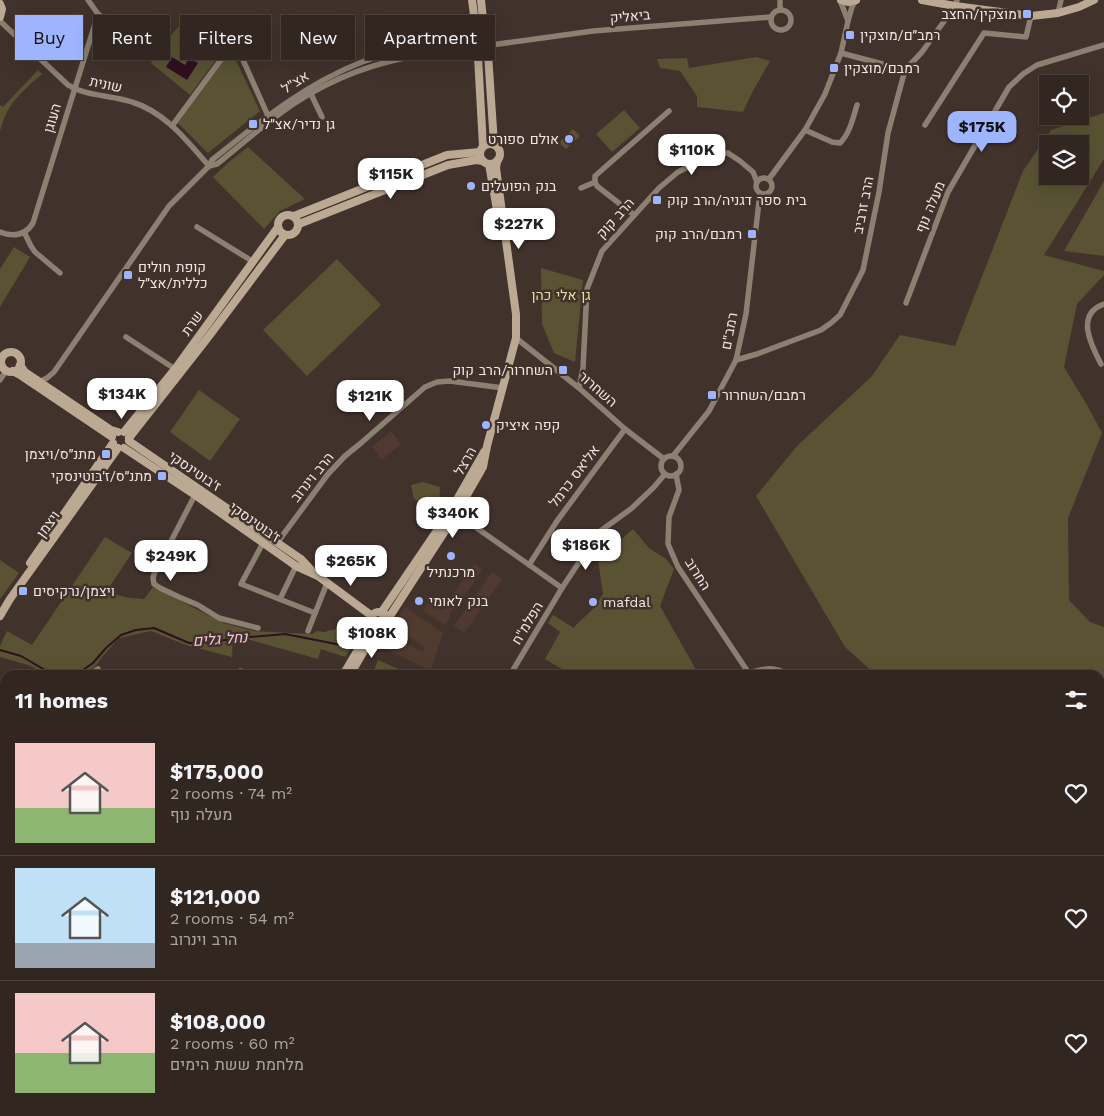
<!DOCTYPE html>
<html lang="en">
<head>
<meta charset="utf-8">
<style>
	body { margin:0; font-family:"Work Sans",Heebo,sans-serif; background:#392e29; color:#f1f3f6; height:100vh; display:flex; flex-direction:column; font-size:19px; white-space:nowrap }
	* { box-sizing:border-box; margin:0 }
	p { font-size:16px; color:#a8a5a5 }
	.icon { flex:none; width:28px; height:28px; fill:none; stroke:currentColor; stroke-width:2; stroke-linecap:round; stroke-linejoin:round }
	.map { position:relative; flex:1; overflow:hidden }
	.panel { position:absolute; left:0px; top:670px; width:1105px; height:446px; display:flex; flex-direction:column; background:#312620; border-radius:15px 15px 0 0; box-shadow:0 5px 20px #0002,0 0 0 1px #4c433e }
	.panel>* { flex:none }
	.guide { position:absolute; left:15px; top:15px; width:500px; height:45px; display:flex; gap:10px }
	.fabs { position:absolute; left:1039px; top:75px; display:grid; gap:10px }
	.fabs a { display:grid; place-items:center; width:50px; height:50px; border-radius:0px; background:#312620; box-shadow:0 5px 20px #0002,0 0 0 1px #4c433e; font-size:25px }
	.price { position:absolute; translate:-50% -42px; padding:0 11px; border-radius:10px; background:#fff; color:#222; font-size:16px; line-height:32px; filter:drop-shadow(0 1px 2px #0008) }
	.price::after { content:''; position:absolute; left:50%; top:30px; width:15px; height:11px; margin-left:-8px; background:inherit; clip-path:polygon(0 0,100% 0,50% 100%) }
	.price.on { background:#9eb4fd; color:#111 }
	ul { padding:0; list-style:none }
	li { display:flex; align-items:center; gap:15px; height:125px; padding:0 15px }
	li+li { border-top:1px solid #4c433e }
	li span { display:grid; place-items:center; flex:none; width:140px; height:100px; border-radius:0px; color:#555 }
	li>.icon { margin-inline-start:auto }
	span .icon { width:60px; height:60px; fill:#fffc; stroke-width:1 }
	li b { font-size:21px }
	h2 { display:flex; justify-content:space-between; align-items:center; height:60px; padding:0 15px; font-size:21px }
	.tag { padding:0 18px; border-radius:0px; background:#312620; box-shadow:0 5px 20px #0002,0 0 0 1px #4c433e; font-size:18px; line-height:45px }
	.tag.on { background:#9eb4fd; color:#111 }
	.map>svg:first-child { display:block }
</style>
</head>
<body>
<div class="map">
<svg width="1104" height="1116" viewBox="0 0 1104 1116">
	<rect width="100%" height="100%" fill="#41322b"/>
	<g fill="#503a30">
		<polygon points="391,431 401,444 382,460 372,447"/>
		<polygon points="474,564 482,570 456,608 447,603"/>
		<polygon points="492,572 502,579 464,633 454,626"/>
		<polygon points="429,601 442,610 446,604 453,608 449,614 451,616 445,625 423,611"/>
		<polygon points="405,607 443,633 431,671 384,648 390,636 423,652 424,647 393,626"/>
	</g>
	<g fill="#595333" fill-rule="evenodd">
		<polygon points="180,25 220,54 190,95 151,63 162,46"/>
		<polygon points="231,50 260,111 208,153 178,123"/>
		<polygon points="756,57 770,61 753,91 743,112 697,107 697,96 680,71 660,68 657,59 687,58 689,68"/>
		<path d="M38,70l4,4c-13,11 -27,23 -35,38 -3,5 -5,13 -7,19v-26l3,2z"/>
		<polygon points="624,110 640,128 612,152 596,134"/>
		<path d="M1104,113v46l-60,96 60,16v4l-27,29 -13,63 23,38 15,28 -34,85 1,82 21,22 14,5v358l-4,-6v-304h-224l-31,-28 -89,-151 41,-50 75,-70 28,-41 55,11 68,-175 28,-41zM1048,144h32v32h-32z"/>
		<polygon points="573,129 580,136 566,149 559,143"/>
		<polygon points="248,147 305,199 280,211 264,229 213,177 230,161"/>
		<polygon points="1104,181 1104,256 1064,251"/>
		<polygon points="14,247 30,257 0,307 0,269"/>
		<polygon points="337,259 381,305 307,376 263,330"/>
		<polygon points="541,268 583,280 575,362 554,353 542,324"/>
		<polygon points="199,390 240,419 210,461 170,432"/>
		<polygon points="423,482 440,487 439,505 431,510 414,499 411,485"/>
		<polygon points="633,529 649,548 666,559 674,569 660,606 699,675 568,675 567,672 545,659 560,632 548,623 553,615 574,628 575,626 595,607 603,594 598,560"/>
		<polygon points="105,537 132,553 106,592 130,598 144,599 153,587 224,623 254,631 312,634 317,631 324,632 344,627 359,635 345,657 321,649 318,659 233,635 232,657 186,645 151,631 119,638 102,657 95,667 79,675 48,675 28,665 0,657 0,646 7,631 32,645"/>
		<polygon points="0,560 19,573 0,599"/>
		<polygon points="378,660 412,675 372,675"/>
		<polygon points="1100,1031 1104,1031 1104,1116 620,1116 617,1111 1100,1111"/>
	</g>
	<polygon fill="#2f101f" points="172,57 185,65 189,58 198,63 187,80 166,67"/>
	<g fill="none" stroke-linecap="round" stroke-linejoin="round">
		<g stroke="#2f101f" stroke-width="2">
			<polyline points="0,650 21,656 45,670 56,675"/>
			<polyline points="74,675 77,674 93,663 106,648 121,635 136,630 154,628 189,643 204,643 239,638 285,634 336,644 353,646"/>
			<polyline points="1100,838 1104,836"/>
			<polyline points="1100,1072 1104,1073"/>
			<polyline points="890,1111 892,1116"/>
		</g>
		<g stroke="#8b8072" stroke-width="5.5">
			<polyline points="88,0 98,14 142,46"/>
			<polyline points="840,0 848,21"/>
			<circle cx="781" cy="20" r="10"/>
			<polyline points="780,10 780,0"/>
			<polyline points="1058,13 1061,0"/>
			<path d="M0,21l68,64c20,12 43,10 64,17 33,10 55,39 77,64"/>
			<polyline points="231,33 269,118"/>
			<circle cx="149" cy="46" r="7"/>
			<polyline points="491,45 593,31 771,17"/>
			<polyline points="841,53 905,70"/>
			<polyline points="311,94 322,117"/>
			<polyline points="925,125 984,33 1026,37 1031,16"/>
			<polyline points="172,126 234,42"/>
			<path d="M805,130l27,12 8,1c10,-10 13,-25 17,-38"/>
			<path d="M209,166l8,-2c26,-21 51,-43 78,-61 39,-26 85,-42 131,-49 15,-2 31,-7 46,-3"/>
			<circle cx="764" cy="186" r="8"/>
			<polyline points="769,179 805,130 825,94 841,53 848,21 852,7 856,0"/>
			<polyline points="595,182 597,186 634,215"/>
			<polyline points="581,188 595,182 595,176 669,111"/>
			<polyline points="197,227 252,261"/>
			<path d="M0,232c13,5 25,4 33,-9l65,-209"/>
			<polyline points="24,232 31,246 35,252 60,273"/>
			<polyline points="906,303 948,192 1009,87 1023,74 1037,65 1104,45"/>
			<polyline points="126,337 175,369"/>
			<polyline points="516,338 579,388 625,429 664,459"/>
			<polyline points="736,360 757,354 821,330 831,323 840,315 863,270 879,192 888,133 905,70 922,52 955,6 957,0"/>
			<path d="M1101,364c-10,-19 -26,-50 3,-60"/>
			<polyline points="0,380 6,371"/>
			<path d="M39,382l8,-4 7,-6 115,-166 40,-40 3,-6c47,-38 93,-76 150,-98 32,-12 68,-15 101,-19h9"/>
			<polyline points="579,388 583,368 587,289 602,251 659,188 678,172 715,153 728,153 740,161 753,172 757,182"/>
			<polyline points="673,456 709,411 736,360 746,314 760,193"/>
			<circle cx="671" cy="466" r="10"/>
			<polyline points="676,474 679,490 669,517 668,544 678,567 750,675"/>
			<polyline points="195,495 154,574 153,578 154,584 160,588 179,597 198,605 219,618 258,628"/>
			<polyline points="454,512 562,588"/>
			<polyline points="263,543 241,584 315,613"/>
			<polyline points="277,543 328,474 345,456 361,443 425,387 437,382 450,381 503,388"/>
			<polyline points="529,565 557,521 625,429"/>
			<polyline points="280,599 296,566"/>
			<polyline points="308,631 327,583"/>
			<path d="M749,673c17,-5 25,-7 41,2"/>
			<polyline points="89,675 98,669"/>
			<polyline points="234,675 240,671 254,675"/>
			<polyline points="510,675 562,588 599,532 632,508 654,487 665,474"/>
			<polyline points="0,683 5,682"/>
			<polyline points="0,962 1,963 5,957"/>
			<polyline points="0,1030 1,1031 0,1033"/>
			<polyline points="179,1111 185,1116"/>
			<polyline points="54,1116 59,1111"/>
			<polyline points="243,1116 247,1111"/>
			<polyline points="363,1116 366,1111"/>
			<polyline points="420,1116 423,1111"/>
		</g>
		<g stroke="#bba993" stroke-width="8">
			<polyline points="472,0 477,38"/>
			<polyline points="481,0 485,39"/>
			<polyline points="841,0 848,2 856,0"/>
			<polyline points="922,0 955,6 1031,16 1058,13 1079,7 1094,0"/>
			<polyline points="0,4 2,9 0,17"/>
			<circle cx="481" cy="47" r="10"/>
			<polyline points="488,54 494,144"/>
			<polyline points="478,57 483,146"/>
			<circle cx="490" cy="154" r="10"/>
			<polyline points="489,164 498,216"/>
			<circle cx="288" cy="225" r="10"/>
			<polyline points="294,216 447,155 480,152"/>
			<polyline points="299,224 448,165 476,160 483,161"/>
			<circle cx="11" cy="362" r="10"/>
			<polyline points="20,365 25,372 111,430 118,432"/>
			<polyline points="13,371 20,375 112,437"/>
			<polyline points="124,432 175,369 278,227"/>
			<polyline points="129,438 206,340 285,235"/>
			<polyline points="129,441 301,559 314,573"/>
			<polyline points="124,448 195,495 296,566 318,576 372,616"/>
			<polyline points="30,563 113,443"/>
			<circle cx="379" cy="621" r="9"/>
			<polyline points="381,613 451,510 484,452"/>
			<polyline points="0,616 10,599 118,448"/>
			<polyline points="388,619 456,514 483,467 487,446 516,338 516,314 496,168 497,161"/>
			<polyline points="343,675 372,626"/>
			<polyline points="350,675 372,637 380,630"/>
			<path d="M0,736c5,4 6,10 0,14"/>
			<polyline points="0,765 5,777"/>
			<polyline points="4,813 5,813"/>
		</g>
	</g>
	<g fill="#9eb4fd" stroke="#41322b" stroke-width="2">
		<rect x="1022" y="9" width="10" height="10" rx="2.5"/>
		<rect x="845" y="30" width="10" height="10" rx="2.5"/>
		<rect x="829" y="63" width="10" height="10" rx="2.5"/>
		<rect x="248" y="119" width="10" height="10" rx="2.5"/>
		<circle cx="569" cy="139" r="5"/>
		<circle cx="471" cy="186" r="5"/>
		<rect x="652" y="195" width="10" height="10" rx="2.5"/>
		<rect x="747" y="229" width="10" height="10" rx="2.5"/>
		<rect x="123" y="270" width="10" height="10" rx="2.5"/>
		<rect x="558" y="365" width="10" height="10" rx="2.5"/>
		<rect x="707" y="390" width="10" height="10" rx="2.5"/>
		<circle cx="486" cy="425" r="5"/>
		<rect x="101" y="449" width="10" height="10" rx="2.5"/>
		<rect x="157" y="471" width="10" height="10" rx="2.5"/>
		<circle cx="451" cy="556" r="5"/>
		<rect x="18" y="586" width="10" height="10" rx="2.5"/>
		<circle cx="419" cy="601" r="5"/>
		<circle cx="593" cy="602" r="5"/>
	</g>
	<g text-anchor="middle" stroke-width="5" stroke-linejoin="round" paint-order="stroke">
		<g font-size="14" fill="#f0e6e1" stroke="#41322b" text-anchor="start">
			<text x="1017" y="19" text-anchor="end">מוצקין/החצב</text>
			<text x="860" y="40">רמב״ם/מוצקין</text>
			<text x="844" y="73">רמבם/מוצקין</text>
			<text x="263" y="129">גן נדיר/אצ״ל</text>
			<text x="559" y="144" text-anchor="end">אולם ספורט</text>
			<text x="481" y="191">בנק הפועלים</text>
			<text x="667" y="205">בית ספר דגניה/הרב קוק</text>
			<text x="742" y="239" text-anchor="end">רמבם/הרב קוק</text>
			<text x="138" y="272">קופת חולים<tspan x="138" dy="16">כללית/אצ״ל</tspan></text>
			<text x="553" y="375" text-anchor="end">השחרור/הרב קוק</text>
			<text x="722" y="400">רמבם/השחרור</text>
			<text x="496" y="430">קפה איציק</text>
			<text x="96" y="459" text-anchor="end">מתנ״ס/ויצמן</text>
			<text x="152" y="481" text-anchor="end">מתנ״ס/ז׳בוטינסקי</text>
			<text x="451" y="577" text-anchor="middle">מרכנתיל</text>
			<text x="33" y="596">ויצמן/נרקיסים</text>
			<text x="429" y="606">בנק לאומי</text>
			<text x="603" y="607">mafdal</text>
		</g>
		<g font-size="14" fill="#f0e6e1" stroke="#41322b">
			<text transform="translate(630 16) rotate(-5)" y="5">ביאליק</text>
			<text transform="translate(295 82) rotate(-32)" y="5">אצ"ל</text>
			<text transform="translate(106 84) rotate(12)" y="5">שונית</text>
			<text transform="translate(52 118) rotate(-73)" y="5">העוגן</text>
			<text transform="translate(863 205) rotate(-79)" y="5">הרב זרביב</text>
			<text transform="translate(930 207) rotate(-67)" y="5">מעלה נוף</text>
			<text transform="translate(615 218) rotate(-48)" y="5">הרב קוק</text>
			<text transform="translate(192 323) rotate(-54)" y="5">שרת</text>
			<text transform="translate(729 331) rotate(-79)" y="5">רמב"ם</text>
			<text transform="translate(598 389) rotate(41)" y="5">השחרור</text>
			<text transform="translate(465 461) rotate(-61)" y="5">הרצל</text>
			<text transform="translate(195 471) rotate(34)" y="5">ז'בוטינסקי</text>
			<text transform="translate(574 476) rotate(-53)" y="5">אליאס כרמל</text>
			<text transform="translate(312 477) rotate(-51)" y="5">הרב וינרוב</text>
			<text transform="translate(255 522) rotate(35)" y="5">ז׳בוטינסקי</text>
			<text transform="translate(48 524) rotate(-54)" y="5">ויצמן</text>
			<text transform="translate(698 574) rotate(58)" y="5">החרוב</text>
			<text transform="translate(527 623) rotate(-59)" y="5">הפלמ"ח</text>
		</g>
		<g font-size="14" fill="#e9de9d" stroke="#41322b">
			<text x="561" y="300">גן אלי כהן</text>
		</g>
		<g font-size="15" font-style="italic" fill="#f8c2d9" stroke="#41322b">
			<text transform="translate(220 639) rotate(-4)" y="5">נחל גלים</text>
		</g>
	</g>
</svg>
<div class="fabs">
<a><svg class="icon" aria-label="locate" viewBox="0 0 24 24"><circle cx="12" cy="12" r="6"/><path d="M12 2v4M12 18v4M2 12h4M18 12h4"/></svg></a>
<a><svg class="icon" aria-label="layers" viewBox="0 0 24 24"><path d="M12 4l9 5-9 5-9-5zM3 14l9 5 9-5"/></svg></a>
</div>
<b class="price on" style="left:982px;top:153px">$175K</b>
<b class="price" style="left:692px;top:176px">$110K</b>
<b class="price" style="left:391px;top:200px">$115K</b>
<b class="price" style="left:519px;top:250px">$227K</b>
<b class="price" style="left:122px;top:420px">$134K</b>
<b class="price" style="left:370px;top:422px">$121K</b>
<b class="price" style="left:453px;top:539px">$340K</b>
<b class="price" style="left:586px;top:571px">$186K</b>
<b class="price" style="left:171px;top:582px">$249K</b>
<b class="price" style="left:351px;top:587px">$265K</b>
<b class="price" style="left:372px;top:659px">$108K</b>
<div class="guide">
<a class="tag on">Buy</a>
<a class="tag">Rent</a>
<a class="tag">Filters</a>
<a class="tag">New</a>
<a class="tag">Apartment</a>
</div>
<section class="panel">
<h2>11 homes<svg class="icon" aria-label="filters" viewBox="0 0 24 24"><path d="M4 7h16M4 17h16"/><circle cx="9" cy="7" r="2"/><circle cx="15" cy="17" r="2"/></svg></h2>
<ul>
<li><span style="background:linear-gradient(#f6c9c9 65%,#8fb573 0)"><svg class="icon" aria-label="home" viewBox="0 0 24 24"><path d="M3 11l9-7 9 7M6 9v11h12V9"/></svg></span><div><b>$175,000</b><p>2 rooms · 74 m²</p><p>מעלה נוף</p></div><svg class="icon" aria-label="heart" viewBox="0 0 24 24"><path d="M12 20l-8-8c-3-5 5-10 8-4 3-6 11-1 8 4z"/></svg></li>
<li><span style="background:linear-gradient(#bfe0f5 75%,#9aa5b1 0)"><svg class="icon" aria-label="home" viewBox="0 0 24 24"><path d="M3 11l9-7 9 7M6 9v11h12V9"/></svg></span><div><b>$121,000</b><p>2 rooms · 54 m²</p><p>הרב וינרוב</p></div><svg class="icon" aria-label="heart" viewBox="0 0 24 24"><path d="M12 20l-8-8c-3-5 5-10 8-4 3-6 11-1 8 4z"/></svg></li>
<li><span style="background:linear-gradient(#f6c9c9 60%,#8fb573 0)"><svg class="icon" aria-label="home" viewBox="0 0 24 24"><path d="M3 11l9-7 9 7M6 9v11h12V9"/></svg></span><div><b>$108,000</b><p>2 rooms · 60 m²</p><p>מלחמת ששת הימים</p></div><svg class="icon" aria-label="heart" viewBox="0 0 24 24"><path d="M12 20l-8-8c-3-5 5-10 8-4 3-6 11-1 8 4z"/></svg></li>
</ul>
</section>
</div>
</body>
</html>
